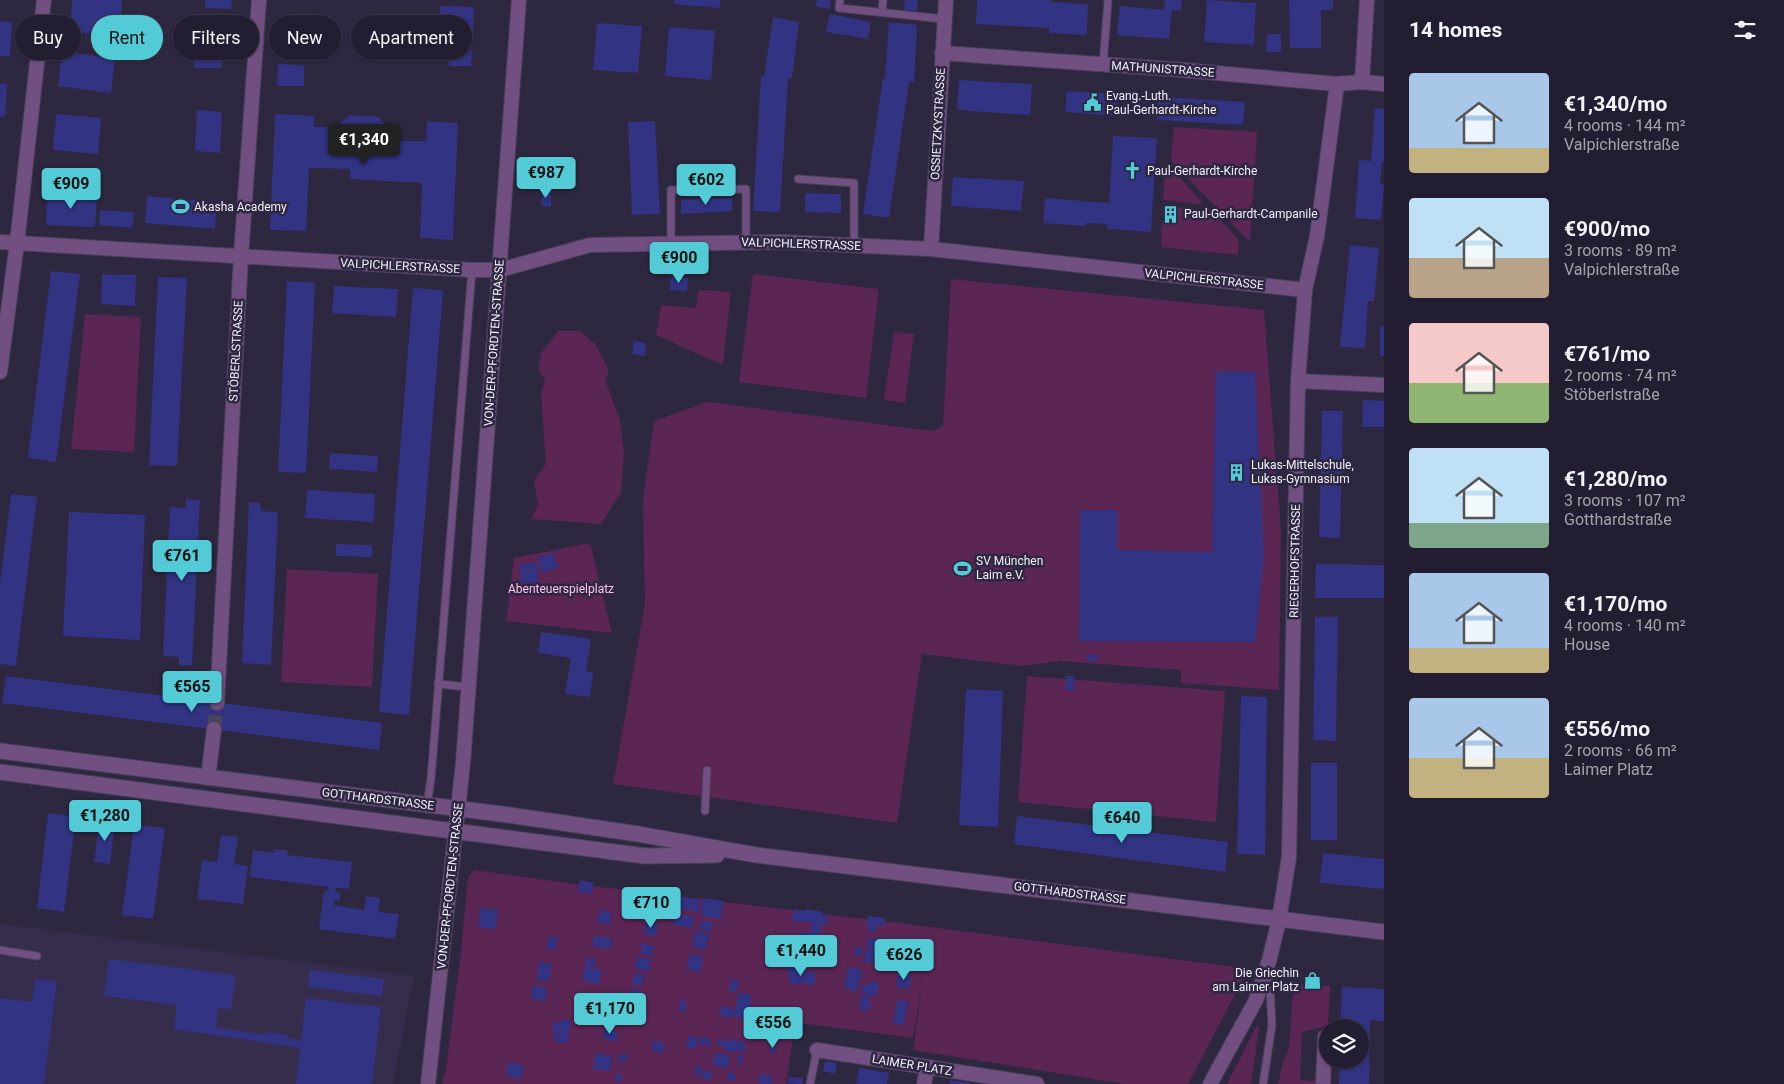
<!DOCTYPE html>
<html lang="en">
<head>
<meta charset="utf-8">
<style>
	body { margin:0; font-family:Roboto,sans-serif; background:#2a2638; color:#f1f3f6; height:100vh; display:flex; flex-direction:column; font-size:19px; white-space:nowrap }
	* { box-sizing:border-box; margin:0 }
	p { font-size:16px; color:#a2a2ab }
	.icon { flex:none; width:28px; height:28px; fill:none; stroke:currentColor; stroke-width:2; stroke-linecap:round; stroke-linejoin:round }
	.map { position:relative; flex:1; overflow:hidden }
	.side { display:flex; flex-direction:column; background:#221d30; width:400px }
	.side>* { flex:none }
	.banner { position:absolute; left:15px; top:15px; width:475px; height:45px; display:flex; gap:10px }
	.fabs { position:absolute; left:1319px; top:1019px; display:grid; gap:10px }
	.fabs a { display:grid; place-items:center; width:50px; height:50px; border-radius:50%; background:#221d30; box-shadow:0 1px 4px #0004,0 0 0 1px #3f3b4c; font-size:25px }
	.price { position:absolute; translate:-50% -42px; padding:0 11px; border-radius:5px; background:#52cbd7; color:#111; font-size:16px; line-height:32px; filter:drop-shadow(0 1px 2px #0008) }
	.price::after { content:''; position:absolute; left:50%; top:30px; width:15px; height:11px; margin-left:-8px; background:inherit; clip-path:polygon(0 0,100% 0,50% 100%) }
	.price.on { background:#222; color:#fff }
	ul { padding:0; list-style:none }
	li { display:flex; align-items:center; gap:15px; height:125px; padding:0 25px }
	li span { display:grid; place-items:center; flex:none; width:140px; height:100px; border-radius:5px; color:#555 }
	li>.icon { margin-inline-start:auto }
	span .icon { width:60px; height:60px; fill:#fffc; stroke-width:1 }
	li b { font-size:21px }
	h2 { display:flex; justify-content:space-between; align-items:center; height:60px; padding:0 25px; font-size:21px }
	.pill { padding:0 18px; border-radius:22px; background:#221d30; box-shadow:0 1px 4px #0004,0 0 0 1px #3f3b4c; font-size:18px; line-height:45px }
	.pill.on { background:#52cbd7; color:#111 }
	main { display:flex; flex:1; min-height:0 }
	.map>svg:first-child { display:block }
</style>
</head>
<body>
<main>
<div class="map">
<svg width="1384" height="1084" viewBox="0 0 1384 1084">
	<rect width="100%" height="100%" fill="#2e2740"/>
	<polygon fill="#362d4d" points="0,924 414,976 393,1084 0,1084"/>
	<g fill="#5b2554">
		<polygon points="1174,127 1257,132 1250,242 1171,161"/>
		<polygon points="1165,165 1168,165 1202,202 1199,204 1163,200"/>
		<polygon points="1177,207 1211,210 1239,240 1238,255 1161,247 1162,221 1176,222"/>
		<polygon points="753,274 879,289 866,398 739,382"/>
		<polygon points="951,279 1264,310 1281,531 1279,690 1181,683 1181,670 1060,661 1022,666 922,654 897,823 613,784 645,604 643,500 654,421 707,402 932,431 943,426"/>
		<polygon points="698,290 731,292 723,365 656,335 661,305 696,308"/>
		<polygon points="85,314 141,317 134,452 71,449"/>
		<polygon points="558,331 580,331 596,345 609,371 605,380 620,420 624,454 621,493 601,524 531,519 538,505 534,481 546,464 541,394 545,380 538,370 541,353"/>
		<polygon points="894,332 914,334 905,403 884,400"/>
		<polygon points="590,543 612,633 506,621 514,558"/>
		<polygon points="287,569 378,574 372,687 281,682"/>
		<polygon points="1027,676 1225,691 1216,822 1018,802"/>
		<polygon points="474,870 560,882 930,927 1234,967 1244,977 1188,1084 1125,1084 913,1050 923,976 913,1038 800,1023 793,1038 786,1084 442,1084 446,1069 461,952 468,877"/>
		<polygon points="1296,984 1330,986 1328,1026 1302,1032 1300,1080 1317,1081 1317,1084 1278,1084 1283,1063 1289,1047 1293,993"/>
		<polygon points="1257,1025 1259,1028 1251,1084 1227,1084"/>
	</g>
	<g fill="#323382">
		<polygon points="72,0 122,0 120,35 70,32"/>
		<polygon points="205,0 232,0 231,9 205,8"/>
		<polygon points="674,0 720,0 720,8 674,4"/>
		<polygon points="817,0 831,0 830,9 815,6"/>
		<polygon points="905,0 918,0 917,11 904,10"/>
		<polygon points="977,0 1051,0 1051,2 1088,4 1087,35 1049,33 1049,28 976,24"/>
		<polygon points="1165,0 1182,0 1181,11 1172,10 1169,39 1117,35 1120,6 1164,10"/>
		<polygon points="1207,0 1256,3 1254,45 1204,42"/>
		<polygon points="1289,0 1333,0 1333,10 1321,10 1321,48 1290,48"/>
		<polygon points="440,6 474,7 473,33 439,31"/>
		<polygon points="830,14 871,22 868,39 826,32"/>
		<polygon points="283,15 320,17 317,43 280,41"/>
		<polygon points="773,17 799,22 792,78 788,78 780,212 753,211 761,76 764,77"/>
		<polygon points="0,21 12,22 10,56 0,56"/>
		<polygon points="889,22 917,25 914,82 909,82 889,218 863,214 883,78 885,79"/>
		<polygon points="597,23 642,26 638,73 593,70"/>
		<polygon points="669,27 715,31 711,80 665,76"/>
		<polygon points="183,34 200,35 199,43 183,42"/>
		<polygon points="1267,34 1281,34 1281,52 1266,52"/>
		<polygon points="195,46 222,47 222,68 194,68"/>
		<polygon points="449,49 472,50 471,66 449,66"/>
		<polygon points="62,52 115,58 111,93 58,86"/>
		<polygon points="278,64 304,65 304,86 277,86"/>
		<polygon points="959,80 1032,84 1030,115 957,110"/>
		<polygon points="0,83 7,84 5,117 0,117"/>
		<polygon points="1067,91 1118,94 1117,116 1065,112"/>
		<polygon points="1158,97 1245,102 1243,125 1157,120"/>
		<polygon points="1375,108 1384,109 1384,162 1382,162 1380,184 1384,184 1381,220 1355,218 1359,160 1371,161"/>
		<polygon points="197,110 222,112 220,153 195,151"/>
		<polygon points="56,114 101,118 98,154 53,150"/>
		<polygon points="275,114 314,116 314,127 335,127 350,115 379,117 397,141 426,141 427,121 458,123 453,240 420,238 422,183 350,179 350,169 309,168 306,231 270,230"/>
		<polygon points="655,121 660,214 632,215 628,122"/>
		<polygon points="1113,136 1157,138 1151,232 1107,229 1108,224 1086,223 1086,226 1043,223 1045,198 1109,203"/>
		<polygon points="953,177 1024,181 1021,211 951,206"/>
		<polygon points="542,191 551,191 551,207 541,206"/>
		<polygon points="47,193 97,195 95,227 46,225"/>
		<polygon points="805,193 841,194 841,213 805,212"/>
		<polygon points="147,196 217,202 215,229 145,223"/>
		<polygon points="732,198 732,211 681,214 681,200"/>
		<polygon points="1164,208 1176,208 1175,221 1163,220"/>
		<polygon points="100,210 134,212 132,228 99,225"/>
		<polygon points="1350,245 1379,248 1374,301 1368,301 1365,348 1340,347"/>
		<polygon points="51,271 80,274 56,462 28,458"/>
		<polygon points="102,274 136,275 135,306 101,304"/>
		<polygon points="158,277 187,278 177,466 149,465"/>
		<polygon points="671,277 688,278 687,291 670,290"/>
		<polygon points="287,281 315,283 306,473 278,472"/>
		<polygon points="334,286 398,289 396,317 332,313"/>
		<polygon points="413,288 443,290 409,715 379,712"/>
		<rect x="1380" y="326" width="4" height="30"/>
		<polygon points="634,341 646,343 645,356 632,354"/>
		<polygon points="1216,371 1255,372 1264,554 1255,642 1079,641 1080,510 1117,510 1117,550 1212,552"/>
		<polygon points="1363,400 1384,401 1384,427 1362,427"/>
		<polygon points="1322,411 1343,411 1340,538 1319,537"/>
		<polygon points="330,453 378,456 377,472 329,469"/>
		<polygon points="307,490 375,494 374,522 305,518"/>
		<polygon points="11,494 37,497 16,666 0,664 0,584"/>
		<polygon points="186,499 200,500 192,665 179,665 179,657 163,656 170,507 186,508"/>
		<polygon points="249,502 260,503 261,511 278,512 271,665 242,663"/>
		<polygon points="69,512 145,515 140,640 63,636"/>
		<polygon points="336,544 372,545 372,557 336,556"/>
		<polygon points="553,553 558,567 542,573 537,558"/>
		<polygon points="537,563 538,582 521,583 520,564"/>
		<polygon points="1316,564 1384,565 1384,598 1315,598"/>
		<polygon points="1315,617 1338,617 1336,741 1313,740"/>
		<polygon points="541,632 591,639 586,671 593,672 590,697 565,694 571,658 538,653"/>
		<polygon points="1088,654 1097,655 1097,661 1087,661"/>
		<polygon points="6,676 382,723 379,750 2,703"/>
		<rect x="1066" y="676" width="8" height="14"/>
		<polygon points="966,689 1003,691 998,827 959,825"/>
		<polygon points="1241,696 1267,697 1265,855 1237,854"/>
		<rect x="1311" y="763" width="26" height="77"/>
		<polygon points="48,813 76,817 64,912 37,908"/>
		<polygon points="1017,816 1228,842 1225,872 1014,844"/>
		<polygon points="100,819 115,821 110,864 94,862"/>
		<polygon points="134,825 165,828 153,919 122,915"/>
		<polygon points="221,835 238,837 234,864 248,866 243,904 197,899 202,860 217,862"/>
		<polygon points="274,849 288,850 287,855 352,862 349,889 336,888 335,892 341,893 340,901 334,900 334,905 364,910 366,896 380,898 378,912 399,914 395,939 319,929 324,891 327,891 328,887 250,877 253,850 274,853"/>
		<polygon points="1323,853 1384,859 1384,889 1320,883"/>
		<polygon points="580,880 594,883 591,894 577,891"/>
		<polygon points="627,889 637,890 635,901 625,899"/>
		<polygon points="677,896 700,900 698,912 675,908"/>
		<polygon points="703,898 723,901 721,919 701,916"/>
		<polygon points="480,908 498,910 496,929 478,927"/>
		<polygon points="794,909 805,911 805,909 823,912 822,915 828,916 826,925 802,921 802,922 792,921"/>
		<polygon points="600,910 612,913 610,924 597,922"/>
		<polygon points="675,914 694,917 692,928 673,925"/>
		<polygon points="868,916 885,918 884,926 877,925 876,932 868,931 869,926 866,926"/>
		<polygon points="700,921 713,923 711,931 699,929"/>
		<polygon points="646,922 658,924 656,936 644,934"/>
		<polygon points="812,923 821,925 819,936 810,934"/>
		<polygon points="695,931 709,934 705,950 692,947"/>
		<polygon points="801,931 809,933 808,941 800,940"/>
		<polygon points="549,936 556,937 555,940 557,940 555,950 546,948"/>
		<polygon points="594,936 612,938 610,949 592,946"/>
		<polygon points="868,938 881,939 880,949 867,948"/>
		<polygon points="642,943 654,946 652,956 640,953"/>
		<polygon points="806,944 825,944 825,956 806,955"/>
		<polygon points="855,947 863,948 861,956 854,955"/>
		<polygon points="866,949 875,951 873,963 864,962"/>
		<polygon points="690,954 703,957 700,972 687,969"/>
		<polygon points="637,957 651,959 649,971 635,969"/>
		<polygon points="586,958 596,959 595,966 589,965 589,967 602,970 599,984 583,981"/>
		<polygon points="109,959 236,975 231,1010 218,1008 216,1027 265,1035 266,1032 288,1035 287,1038 301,1041 306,998 381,1007 372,1084 296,1084 300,1048 174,1029 177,1005 104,996"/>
		<polygon points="540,961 552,965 548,982 536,979"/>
		<polygon points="801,967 803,978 803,972 816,973 814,985 802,983 791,985 787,969"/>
		<polygon points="848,967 862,970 858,991 844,988"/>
		<polygon points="310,970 384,979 382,996 308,987"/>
		<polygon points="635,973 644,975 642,986 632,984"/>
		<polygon points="899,973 911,975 909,989 896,987"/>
		<polygon points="35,979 57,981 44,1084 0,1084 0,998 32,1002"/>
		<polygon points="731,979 739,981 736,992 729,991"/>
		<polygon points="870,981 879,983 877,996 862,994 863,985 870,985"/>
		<polygon points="533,985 547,988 545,1001 530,998"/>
		<polygon points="1342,987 1384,989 1384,1021 1370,1020 1369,1084 1339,1084 1340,1060 1360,1060 1360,1028 1340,1028"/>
		<polygon points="632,989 643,992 640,1005 629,1002"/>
		<polygon points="738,993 752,995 748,1019 734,1017"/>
		<polygon points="861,996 871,997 868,1011 859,1009"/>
		<polygon points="681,999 685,1000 684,1006 686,1006 685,1012 678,1010"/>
		<polygon points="897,1000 908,1002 904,1025 893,1023"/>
		<polygon points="617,1002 624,1004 621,1018 605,1015 607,1004 616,1006"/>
		<polygon points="630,1006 646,1009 644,1022 628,1019"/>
		<polygon points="721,1006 734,1009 732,1018 719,1015"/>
		<polygon points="562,1019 571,1021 568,1034 552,1031 554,1022 561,1023"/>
		<polygon points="604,1030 618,1032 616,1041 603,1039"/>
		<polygon points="555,1032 569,1035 568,1043 554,1041"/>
		<polygon points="688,1036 698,1038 696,1049 686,1047"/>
		<polygon points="700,1037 711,1039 709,1046 699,1044"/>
		<polygon points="717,1039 724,1040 724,1046 717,1045"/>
		<polygon points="726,1039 746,1043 745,1051 739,1050 738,1052 724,1050"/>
		<polygon points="653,1041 665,1043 663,1053 651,1050"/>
		<polygon points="771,1044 776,1045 775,1053 770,1053"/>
		<polygon points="596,1053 612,1056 610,1071 593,1069"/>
		<polygon points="715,1053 730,1055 728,1068 713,1066"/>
		<polygon points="620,1054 627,1055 626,1062 618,1061"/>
		<polygon points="738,1054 743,1055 741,1065 737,1065"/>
		<polygon points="825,1061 837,1063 835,1074 823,1071"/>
		<polygon points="509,1062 524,1066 521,1079 505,1075"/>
		<polygon points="695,1066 701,1067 700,1075 694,1074"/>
		<polygon points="859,1068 889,1073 887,1084 856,1084"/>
		<polygon points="703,1070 712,1072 710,1080 701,1079"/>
		<polygon points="728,1072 736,1074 734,1081 726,1079"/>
		<polygon points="616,1074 622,1074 621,1082 615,1082"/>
		<polygon points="758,1075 771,1075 771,1084 759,1084"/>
		<polygon points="788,1077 803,1078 802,1084 788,1083"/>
		<polygon points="950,1080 970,1083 970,1084 950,1084"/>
	</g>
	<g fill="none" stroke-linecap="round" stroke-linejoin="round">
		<polyline stroke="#4b455c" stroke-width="14" stroke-dasharray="14 7" stroke-linecap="butt" points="214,729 217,703"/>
		<defs>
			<g id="service">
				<polyline points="840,0 839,8 944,19"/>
				<polyline points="882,12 883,0"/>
				<polyline points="1103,65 1108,0"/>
				<polyline points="798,179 854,183 854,245"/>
				<polyline points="671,243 671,190 746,189 746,242"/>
				<polyline points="438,684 468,687"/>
				<polyline points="427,805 431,779 472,270"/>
				<polyline points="705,811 707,770"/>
				<polyline points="0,950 37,956"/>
				<polyline points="810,1084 817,1050"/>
				<polyline points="1263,1084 1272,1025 1269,973"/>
			</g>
			<g id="minor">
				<polyline points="942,53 1183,70 1337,84 1362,82 1384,84"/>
				<polyline points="1362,82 1367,0"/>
				<polyline points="0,242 472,270 500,270 590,245 780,242 931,249 1305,290"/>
				<polyline points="931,249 946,0"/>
				<polyline points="0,372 17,243 44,0"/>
				<polyline points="1298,381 1384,385"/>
				<polyline points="217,703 241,256 259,0"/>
				<polyline points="208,778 214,729"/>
				<polyline points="817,1050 1037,1084"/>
				<polyline points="428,1084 463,763 519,0"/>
				<polyline points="924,1084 927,1067"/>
				<polyline points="1210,1084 1256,1000 1269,961 1279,920 1289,857 1298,381 1305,290 1317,236 1337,84"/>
				<polyline points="1323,1084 1325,1037"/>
			</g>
			<g id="tertiary">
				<polyline points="0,751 509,815 638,834 756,855 1384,932"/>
				<polyline points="0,772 645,856 717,855"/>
			</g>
		</defs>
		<use href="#service" stroke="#49435a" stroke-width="9"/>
		<use href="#minor" stroke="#49435a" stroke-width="16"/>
		<use href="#tertiary" stroke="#49435a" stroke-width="17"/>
		<use href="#service" stroke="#715081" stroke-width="7"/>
		<use href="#minor" stroke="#715081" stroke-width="14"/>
		<use href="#tertiary" stroke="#715081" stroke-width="15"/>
	</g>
	<defs>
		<symbol id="civic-bare" viewBox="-9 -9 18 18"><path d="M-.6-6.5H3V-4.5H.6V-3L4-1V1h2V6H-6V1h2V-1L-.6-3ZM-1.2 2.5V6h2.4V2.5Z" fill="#52cbd7" stroke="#2e2740" stroke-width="2.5" paint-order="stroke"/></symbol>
		<symbol id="church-bare" viewBox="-9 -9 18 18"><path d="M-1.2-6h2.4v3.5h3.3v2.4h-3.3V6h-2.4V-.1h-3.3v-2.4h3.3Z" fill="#52cbd7" stroke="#2e2740" stroke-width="2.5" paint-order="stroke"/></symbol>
		<symbol id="stadium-bare" viewBox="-9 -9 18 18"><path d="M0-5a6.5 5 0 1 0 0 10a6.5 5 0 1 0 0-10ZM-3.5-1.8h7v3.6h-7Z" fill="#52cbd7" stroke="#2e2740" stroke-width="2.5" paint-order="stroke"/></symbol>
		<symbol id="building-bare" viewBox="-9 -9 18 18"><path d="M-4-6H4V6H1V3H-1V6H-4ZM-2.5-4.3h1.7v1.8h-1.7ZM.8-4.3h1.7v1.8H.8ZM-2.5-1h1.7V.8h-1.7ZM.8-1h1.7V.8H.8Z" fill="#52cbd7" stroke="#2e2740" stroke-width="2.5" paint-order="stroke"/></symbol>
		<symbol id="shop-bare" viewBox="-9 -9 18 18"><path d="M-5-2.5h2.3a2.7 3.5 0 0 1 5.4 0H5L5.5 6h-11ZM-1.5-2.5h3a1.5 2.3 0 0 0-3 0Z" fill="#52cbd7" stroke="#2e2740" stroke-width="2.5" paint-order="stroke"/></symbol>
	</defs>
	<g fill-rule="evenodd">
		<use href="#civic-bare" x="1080" y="90" width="25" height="25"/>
		<use href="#church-bare" x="1120" y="158" width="25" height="25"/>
		<use href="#stadium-bare" x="168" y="194" width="25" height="25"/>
		<use href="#building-bare" x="1158" y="202" width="25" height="25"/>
		<use href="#building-bare" x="1224" y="460" width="25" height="25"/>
		<use href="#stadium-bare" x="950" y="556" width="25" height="25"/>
		<use href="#shop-bare" x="1300" y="968" width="25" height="25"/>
	</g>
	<g text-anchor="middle" stroke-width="5" stroke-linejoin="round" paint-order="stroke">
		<g font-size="12" fill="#f2effd" stroke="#2e2740">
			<text transform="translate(1163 69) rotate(4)" y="4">MATHUNISTRASSE</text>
			<text transform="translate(938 124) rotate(-87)" y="4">OSSIETZKYSTRASSE</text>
			<text transform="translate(801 244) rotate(2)" y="4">VALPICHLERSTRASSE</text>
			<text transform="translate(400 266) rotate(3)" y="4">VALPICHLERSTRASSE</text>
			<text transform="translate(1204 279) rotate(6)" y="4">VALPICHLERSTRASSE</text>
			<text transform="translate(494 343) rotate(-86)" y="4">VON-DER-PFORDTEN-STRASSE</text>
			<text transform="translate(236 351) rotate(-87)" y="4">STÖBERLSTRASSE</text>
			<text transform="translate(1295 561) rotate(-89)" y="4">RIEGERHOFSTRASSE</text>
			<text transform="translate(378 799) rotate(7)" y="4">GOTTHARDSTRASSE</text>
			<text transform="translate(450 886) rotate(-84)" y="4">VON-DER-PFORDTEN-STRASSE</text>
			<text transform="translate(1070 893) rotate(7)" y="4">GOTTHARDSTRASSE</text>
			<text transform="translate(912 1065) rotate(9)" y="4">LAIMER PLATZ</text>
		</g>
		<g font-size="12" fill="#f2effd" stroke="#2e2740" text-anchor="start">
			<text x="1106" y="100">Evang.-Luth.<tspan x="1106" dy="14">Paul-Gerhardt-Kirche</tspan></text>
			<text x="1147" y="175">Paul-Gerhardt-Kirche</text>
			<text x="194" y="211">Akasha Academy</text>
			<text x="1184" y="218">Paul-Gerhardt-Campanile</text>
			<text x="1251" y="469">Lukas-Mittelschule,<tspan x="1251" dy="14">Lukas-Gymnasium</tspan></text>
			<text x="976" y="565">SV München<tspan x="976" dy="14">Laim e.V.</tspan></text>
			<text x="1299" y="977" text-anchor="end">Die Griechin<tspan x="1299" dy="14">am Laimer Platz</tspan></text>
		</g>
		<g font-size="12" fill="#fec1f3" stroke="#2e2740">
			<text x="561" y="593">Abenteuerspielplatz</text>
		</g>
	</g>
</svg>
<div class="fabs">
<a><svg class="icon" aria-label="layers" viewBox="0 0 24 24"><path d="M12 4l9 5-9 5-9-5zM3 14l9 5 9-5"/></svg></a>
</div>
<b class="price on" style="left:364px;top:166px">€1,340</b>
<b class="price" style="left:546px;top:199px">€987</b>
<b class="price" style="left:706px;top:206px">€602</b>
<b class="price" style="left:71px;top:210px">€909</b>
<b class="price" style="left:679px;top:284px">€900</b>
<b class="price" style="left:182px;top:582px">€761</b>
<b class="price" style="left:192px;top:713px">€565</b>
<b class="price" style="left:105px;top:842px">€1,280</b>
<b class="price" style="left:1122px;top:844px">€640</b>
<b class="price" style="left:651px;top:929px">€710</b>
<b class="price" style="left:801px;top:977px">€1,440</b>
<b class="price" style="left:904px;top:981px">€626</b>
<b class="price" style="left:610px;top:1035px">€1,170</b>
<b class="price" style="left:773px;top:1049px">€556</b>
<div class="banner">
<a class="pill">Buy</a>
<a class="pill on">Rent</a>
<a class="pill">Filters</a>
<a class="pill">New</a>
<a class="pill">Apartment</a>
</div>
</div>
<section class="side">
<h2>14 homes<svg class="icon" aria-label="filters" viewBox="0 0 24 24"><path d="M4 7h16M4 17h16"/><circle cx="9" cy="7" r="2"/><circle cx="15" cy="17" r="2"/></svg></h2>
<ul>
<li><span style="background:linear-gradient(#a9c7e8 75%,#c2b280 0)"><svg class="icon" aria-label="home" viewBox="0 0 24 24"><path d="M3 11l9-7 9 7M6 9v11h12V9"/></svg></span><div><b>€1,340/mo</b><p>4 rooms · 144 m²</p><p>Valpichlerstraße</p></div></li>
<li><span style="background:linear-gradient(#bfe0f5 60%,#b9a48a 0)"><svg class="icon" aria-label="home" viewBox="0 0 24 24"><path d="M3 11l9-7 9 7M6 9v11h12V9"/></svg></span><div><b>€900/mo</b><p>3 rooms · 89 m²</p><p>Valpichlerstraße</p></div></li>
<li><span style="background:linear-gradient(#f6c9c9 60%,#8fb573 0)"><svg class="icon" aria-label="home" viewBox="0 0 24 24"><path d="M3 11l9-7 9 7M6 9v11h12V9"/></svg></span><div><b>€761/mo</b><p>2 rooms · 74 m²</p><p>Stöberlstraße</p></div></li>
<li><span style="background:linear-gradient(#bfe0f5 75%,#7fa58c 0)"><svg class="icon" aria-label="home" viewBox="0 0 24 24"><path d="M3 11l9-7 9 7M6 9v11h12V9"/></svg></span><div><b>€1,280/mo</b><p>3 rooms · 107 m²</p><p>Gotthardstraße</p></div></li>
<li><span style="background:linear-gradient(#a9c7e8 75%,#c2b280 0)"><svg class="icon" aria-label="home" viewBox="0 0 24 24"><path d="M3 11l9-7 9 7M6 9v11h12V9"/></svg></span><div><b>€1,170/mo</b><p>4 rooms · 140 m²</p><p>House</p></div></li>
<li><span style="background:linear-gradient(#a9c7e8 60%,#c2b280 0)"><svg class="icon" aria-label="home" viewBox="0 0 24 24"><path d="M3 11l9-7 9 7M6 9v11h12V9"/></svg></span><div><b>€556/mo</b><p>2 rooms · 66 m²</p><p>Laimer Platz</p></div></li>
</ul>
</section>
</main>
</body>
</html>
